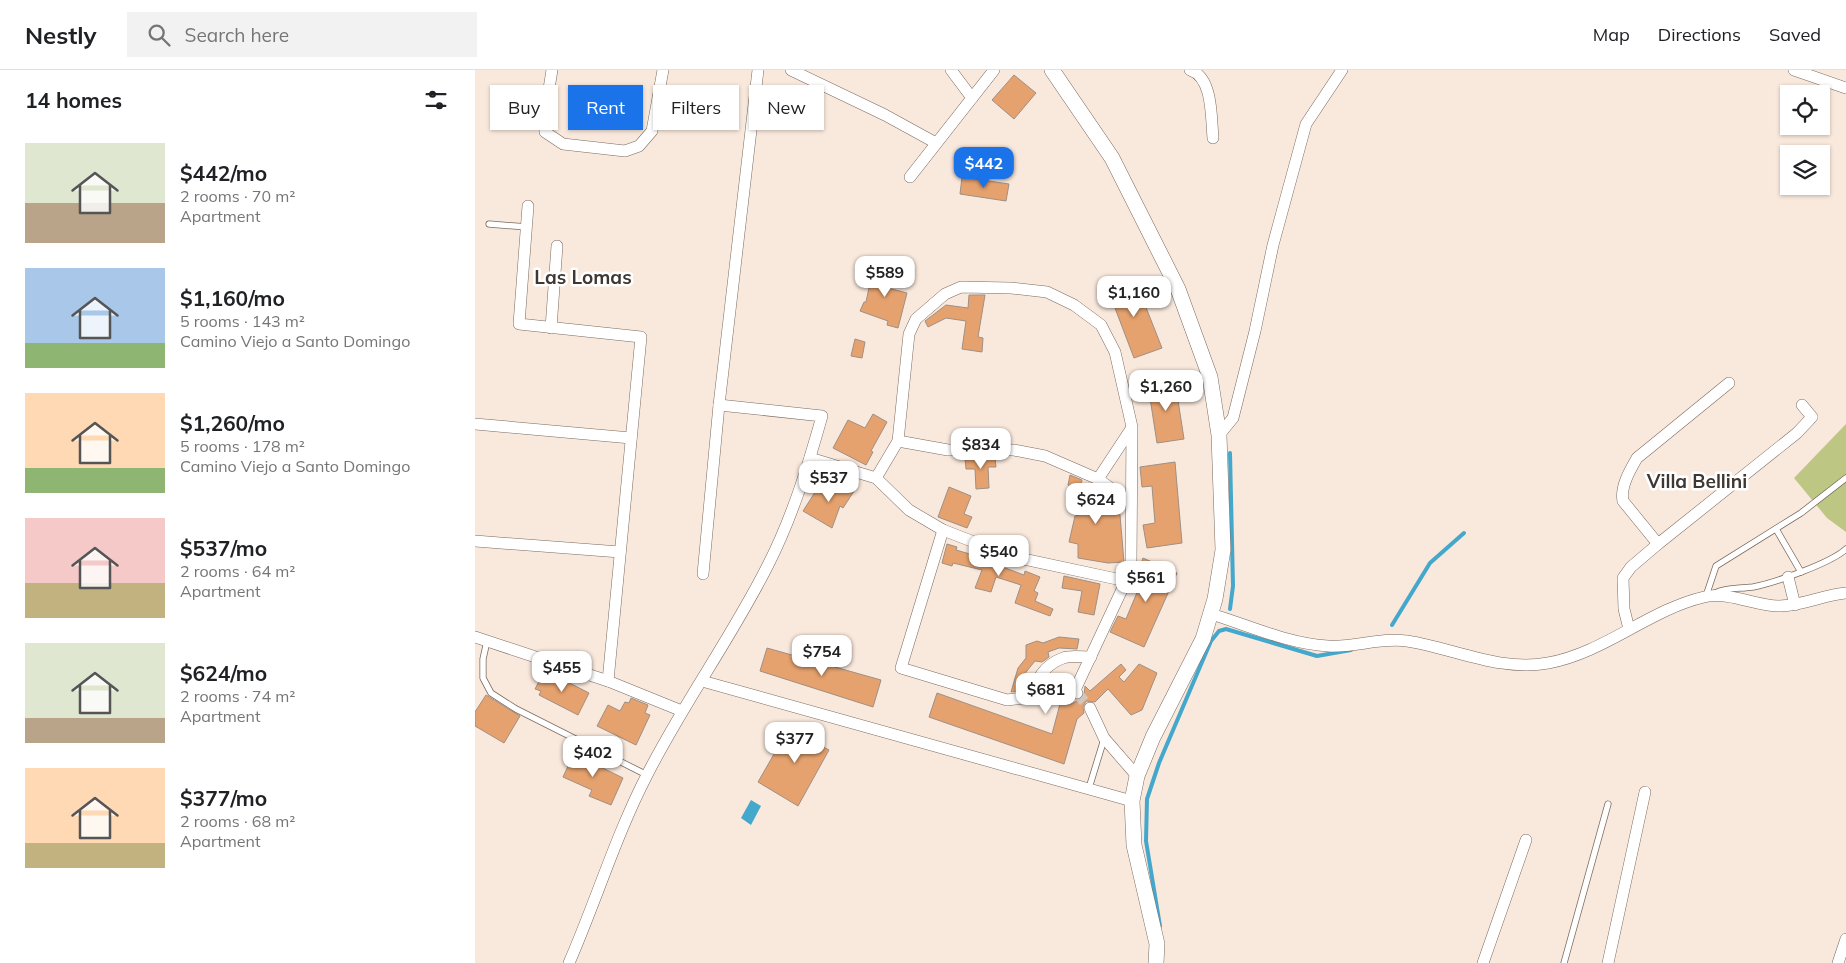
<!DOCTYPE html>
<html lang="en">
<head>
<meta charset="utf-8">
<style>
	body { margin:0; font-family:Mulish,sans-serif; background:#f2f2f2; color:#202124; height:100vh; display:flex; flex-direction:column; font-size:19px; white-space:nowrap }
	* { box-sizing:border-box; margin:0 }
	p { font-size:16px; color:#757577 }
	.icon { flex:none; width:28px; height:28px; fill:none; stroke:currentColor; stroke-width:2; stroke-linecap:round; stroke-linejoin:round }
	.map { position:relative; flex:1; overflow:hidden }
	.drawer { display:flex; flex-direction:column; background:#fff; width:475px }
	.drawer>* { flex:none }
	.guide { position:absolute; left:15px; top:15px; width:475px; height:45px; display:flex; gap:10px }
	.tools { position:absolute; left:1305px; top:15px; display:grid; gap:10px }
	.tools a { display:grid; place-items:center; width:50px; height:50px; border-radius:0px; background:#fff; box-shadow:0 1px 4px #0004; font-size:25px }
	.price { position:absolute; translate:-50% -42px; padding:0 11px; border-radius:10px; background:#fff; color:#222; font-size:16px; line-height:32px; filter:drop-shadow(0 1px 2px #0008) }
	.price::after { content:''; position:absolute; left:50%; top:30px; width:15px; height:11px; margin-left:-8px; background:inherit; clip-path:polygon(0 0,100% 0,50% 100%) }
	.price.active { background:#1a73e8; color:#fff }
	ul { padding:0; list-style:none }
	li { display:flex; align-items:center; gap:15px; height:125px; padding:0 25px }
	li span { display:grid; place-items:center; flex:none; width:140px; height:100px; border-radius:0px; color:#555 }
	li>.icon { margin-inline-start:auto }
	span .icon { width:60px; height:60px; fill:#fffc; stroke-width:1 }
	li b { font-size:21px }
	h2 { display:flex; justify-content:space-between; align-items:center; height:60px; padding:0 25px; font-size:21px }
	.pill { padding:0 18px; border-radius:0px; background:#fff; box-shadow:0 1px 4px #0004; font-size:18px; line-height:45px }
	.pill.active { background:#1a73e8; color:#fff }
	header { display:flex; align-items:center; gap:30px; box-sizing:border-box; height:70px; padding:0 25px; background:#fff; border-bottom:1px solid #e0e0e0 }
	header strong { font-size:24px }
	nav { display:flex; gap:28px; margin-inline-start:auto; font-size:18px }
	.search { width:350px; height:45px; background:#f2f2f2; display:flex; align-items:center; gap:12px; box-sizing:border-box; padding:0 18px; border-radius:0px; color:#757577; font-size:19px }
	main { display:flex; flex:1; min-height:0 }
	.map>svg:first-child { display:block }
</style>
</head>
<body>
<header>
<strong>Nestly</strong>
<div class="search"><svg class="icon" aria-label="search" viewBox="0 0 24 24"><circle cx="10" cy="10" r="6"/><path d="M15 15l6 6"/></svg>Search here</div>
<nav><a>Map</a><a>Directions</a><a>Saved</a></nav>
</header>
<main>
<section class="drawer">
<h2>14 homes<svg class="icon" aria-label="filters" viewBox="0 0 24 24"><path d="M4 7h16M4 17h16"/><circle cx="9" cy="7" r="2"/><circle cx="15" cy="17" r="2"/></svg></h2>
<ul>
<li><span style="background:linear-gradient(#dfe7d0 60%,#b9a48a 0)"><svg class="icon" aria-label="home" viewBox="0 0 24 24"><path d="M3 11l9-7 9 7M6 9v11h12V9"/></svg></span><div><b>$442/mo</b><p>2 rooms · 70 m²</p><p>Apartment</p></div></li>
<li><span style="background:linear-gradient(#a9c7e8 75%,#8fb573 0)"><svg class="icon" aria-label="home" viewBox="0 0 24 24"><path d="M3 11l9-7 9 7M6 9v11h12V9"/></svg></span><div><b>$1,160/mo</b><p>5 rooms · 143 m²</p><p>Camino Viejo a Santo Domingo</p></div></li>
<li><span style="background:linear-gradient(#ffd9b3 75%,#8fb573 0)"><svg class="icon" aria-label="home" viewBox="0 0 24 24"><path d="M3 11l9-7 9 7M6 9v11h12V9"/></svg></span><div><b>$1,260/mo</b><p>5 rooms · 178 m²</p><p>Camino Viejo a Santo Domingo</p></div></li>
<li><span style="background:linear-gradient(#f6c9c9 65%,#c2b280 0)"><svg class="icon" aria-label="home" viewBox="0 0 24 24"><path d="M3 11l9-7 9 7M6 9v11h12V9"/></svg></span><div><b>$537/mo</b><p>2 rooms · 64 m²</p><p>Apartment</p></div></li>
<li><span style="background:linear-gradient(#dfe7d0 75%,#b9a48a 0)"><svg class="icon" aria-label="home" viewBox="0 0 24 24"><path d="M3 11l9-7 9 7M6 9v11h12V9"/></svg></span><div><b>$624/mo</b><p>2 rooms · 74 m²</p><p>Apartment</p></div></li>
<li><span style="background:linear-gradient(#ffd9b3 75%,#c2b280 0)"><svg class="icon" aria-label="home" viewBox="0 0 24 24"><path d="M3 11l9-7 9 7M6 9v11h12V9"/></svg></span><div><b>$377/mo</b><p>2 rooms · 68 m²</p><p>Apartment</p></div></li>
</ul>
</section>
<div class="map">
<svg width="1371" height="893" viewBox="0 0 1371 893">
	<rect width="100%" height="100%" fill="#f9e8dc"/>
	<polygon fill="#bec684" points="1371,354 1371,462 1352,448 1319,408"/>
	<polygon fill="#44a7cc" points="276,730 286,736 276,755 266,748"/>
	<g fill="none" stroke-linecap="round" stroke-linejoin="round">
		<g stroke="#44a7cc" stroke-width="4">
			<polyline points="755,539 758,516 755,383"/>
			<polyline points="917,555 955,493 989,463"/>
			<polyline points="685,856 671,771 672,729 684,693 736,571 744,561 751,559 842,586 876,580"/>
		</g>
	</g>
	<g fill="#e6a26e" stroke="#9f8f84">
		<polygon points="539,5 561,23 539,49 517,30"/>
		<polygon points="487,107 534,114 531,131 485,124"/>
		<polygon points="407,191 420,195 413,218 432,223 423,258 412,255 413,251 385,241 389,232 391,232 395,213 401,214"/>
		<polygon points="659,207 687,278 659,288 632,217"/>
		<polygon points="494,225 510,225 503,267 508,268 507,282 487,279 491,251 471,248 453,257 450,251 471,235 493,238"/>
		<polygon points="380,269 390,272 387,288 376,286"/>
		<polygon points="700,311 709,369 682,373 673,315"/>
		<polygon points="398,344 412,352 396,381 398,382 391,395 358,378 373,350 390,358"/>
		<polygon points="490,388 520,388 521,397 513,397 514,418 501,419 500,399 491,399"/>
		<polygon points="700,392 707,473 672,478 668,455 680,453 677,416 667,417 665,397"/>
		<polygon points="595,405 607,410 606,414 619,416 640,431 645,445 649,492 633,493 603,488 603,474 594,472 600,446 607,444 603,427 596,425 598,419 593,415"/>
		<polygon points="370,411 381,418 368,438 365,436 357,458 328,441 346,413 362,422"/>
		<polygon points="474,417 496,426 489,444 497,447 492,458 463,447"/>
		<polygon points="472,474 482,477 481,480 526,493 525,496 549,505 550,501 565,507 559,521 563,523 560,531 578,539 575,546 540,533 546,515 521,507 516,522 500,518 507,500 478,493 477,496 467,493"/>
		<polygon points="668,488 702,503 669,577 635,562 643,546 651,549 668,508 662,505"/>
		<polygon points="589,506 625,514 619,545 603,542 607,521 587,518"/>
		<polygon points="584,567 604,569 602,579 584,578 573,582 574,587 567,592 560,591 551,602 545,621 536,622 543,598 551,588 551,575 562,571 568,573"/>
		<polygon points="292,578 406,610 398,637 285,601"/>
		<polygon points="646,594 651,600 644,607 649,612 664,594 682,603 667,640 656,645 633,619 620,632 611,631 608,637 609,643 602,649 589,694 454,647 462,623 577,664 585,634 596,634 606,629 609,626 610,616 615,621"/>
		<polygon points="75,603 114,623 103,645 64,625 66,621 60,619 68,604 73,606"/>
		<polygon points="11,625 45,646 29,673 0,656 0,642"/>
		<polygon points="156,628 173,635 170,643 175,645 161,675 122,656 133,635 145,641 150,632 154,633"/>
		<polygon points="334,654 347,661 341,673 354,680 323,736 283,712 314,658 328,665"/>
		<polygon points="93,681 148,708 136,735 114,726 117,720 88,707 94,694 89,692"/>
	</g>
	<g fill="none" stroke-linecap="round" stroke-linejoin="round">
		<polyline stroke="#d4c5ba" stroke-width="11" stroke-dasharray="11 5.5" stroke-linecap="butt" points="602,623 615,638"/>
		<defs>
			<g id="service">
				<polyline points="14,154 52,157"/>
				<polyline points="1301,459 1326,502"/>
				<path d="M1240,523c13,-6 24,-4 38,-6 21,-4 78,-24 93,-38"/>
				<polyline points="1231,526 1241,496 1326,443 1371,408"/>
				<polyline points="12,571 8,589 8,608 16,623 41,639 172,705"/>
				<polyline points="614,718 629,669"/>
				<polyline points="1089,893 1133,734"/>
			</g>
			<g id="minor">
				<polyline points="77,0 69,50 70,62 88,74 150,81 164,76 177,61 188,0"/>
				<polyline points="316,0 410,45 461,73"/>
				<polyline points="476,0 497,28"/>
				<path d="M715,0c23,7 21,47 23,68"/>
				<polyline points="1319,0 1371,18"/>
				<polyline points="435,107 519,0"/>
				<polyline points="53,136 44,254 166,267 133,611 207,641"/>
				<polyline points="76,258 82,176"/>
				<polyline points="0,354 156,368"/>
				<polyline points="744,365 758,348 780,261 798,175 831,54 867,0"/>
				<polyline points="423,371 473,380 539,380 570,386 623,409 656,433"/>
				<polyline points="335,388 401,408 434,440 468,460 535,486 651,511"/>
				<polyline points="401,408 423,371 434,264 441,249 470,224 486,217 536,218 572,222 599,235 626,255 640,282 657,357 656,493 651,511 600,620 602,623"/>
				<polyline points="623,409 656,359"/>
				<polyline points="468,460 426,598 532,630 556,627 593,627 600,620"/>
				<polyline points="0,471 145,482"/>
				<path d="M1183,474l-35,-43c-3,-14 7,-31 14,-43l92,-75"/>
				<polyline points="228,504 244,335 283,0"/>
				<polyline points="1313,507 1320,535"/>
				<path d="M736,544c37,11 77,30 117,32 26,2 52,-9 79,-5 46,7 93,31 141,22 56,-10 101,-53 156,-66 25,-6 51,9 75,9 23,0 44,-11 67,-13"/>
				<polyline points="1154,559 1149,539 1148,508 1156,497 1183,474 1322,363 1337,347 1327,335"/>
				<polyline points="0,567 133,611"/>
				<polyline points="227,611 657,731"/>
				<path d="M565,627c-10,-16 7,-33 23,-39 8,-3 19,-1 28,-1"/>
				<polyline points="615,638 629,668 662,706"/>
				<path d="M94,893c27,-62 47,-128 78,-188 37,-73 85,-138 121,-210 24,-47 40,-99 54,-149l-103,-11"/>
				<polyline points="1008,893 1051,770"/>
				<polyline points="1133,893 1170,722"/>
				<polyline points="1363,893 1371,869"/>
			</g>
			<polyline id="tertiary" points="577,0 637,88 703,219 735,307 744,365 748,480 740,529 728,569 678,667 662,706 657,731 659,775 682,874 681,893"/>
		</defs>
		<use href="#service" stroke="#7a6b61" stroke-width="7"/>
		<use href="#minor" stroke="#7a6b61" stroke-width="12"/>
		<use href="#tertiary" stroke="#7a6b61" stroke-width="16"/>
		<use href="#service" stroke="#fff" stroke-width="5.5"/>
		<use href="#minor" stroke="#fff" stroke-width="11"/>
		<use href="#tertiary" stroke="#fff" stroke-width="15"/>
	</g>
	<g text-anchor="middle" stroke-width="5" stroke-linejoin="round" paint-order="stroke">
		<g font-size="19" font-weight="bold" fill="#3e3733" stroke="#fff">
			<text x="108" y="214">Las Lomas</text>
			<text x="1222" y="418">Villa Bellini</text>
		</g>
	</g>
</svg>
<div class="tools">
<a><svg class="icon" aria-label="locate" viewBox="0 0 24 24"><circle cx="12" cy="12" r="6"/><path d="M12 2v4M12 18v4M2 12h4M18 12h4"/></svg></a>
<a><svg class="icon" aria-label="layers" viewBox="0 0 24 24"><path d="M12 4l9 5-9 5-9-5zM3 14l9 5 9-5"/></svg></a>
</div>
<b class="price active" style="left:509px;top:119px">$442</b>
<b class="price" style="left:410px;top:228px">$589</b>
<b class="price" style="left:659px;top:248px">$1,160</b>
<b class="price" style="left:691px;top:342px">$1,260</b>
<b class="price" style="left:506px;top:400px">$834</b>
<b class="price" style="left:354px;top:433px">$537</b>
<b class="price" style="left:621px;top:455px">$624</b>
<b class="price" style="left:524px;top:507px">$540</b>
<b class="price" style="left:671px;top:533px">$561</b>
<b class="price" style="left:347px;top:607px">$754</b>
<b class="price" style="left:87px;top:623px">$455</b>
<b class="price" style="left:571px;top:645px">$681</b>
<b class="price" style="left:320px;top:694px">$377</b>
<b class="price" style="left:118px;top:708px">$402</b>
<div class="guide">
<a class="pill">Buy</a>
<a class="pill active">Rent</a>
<a class="pill">Filters</a>
<a class="pill">New</a>
</div>
</div>
</main>
</body>
</html>
